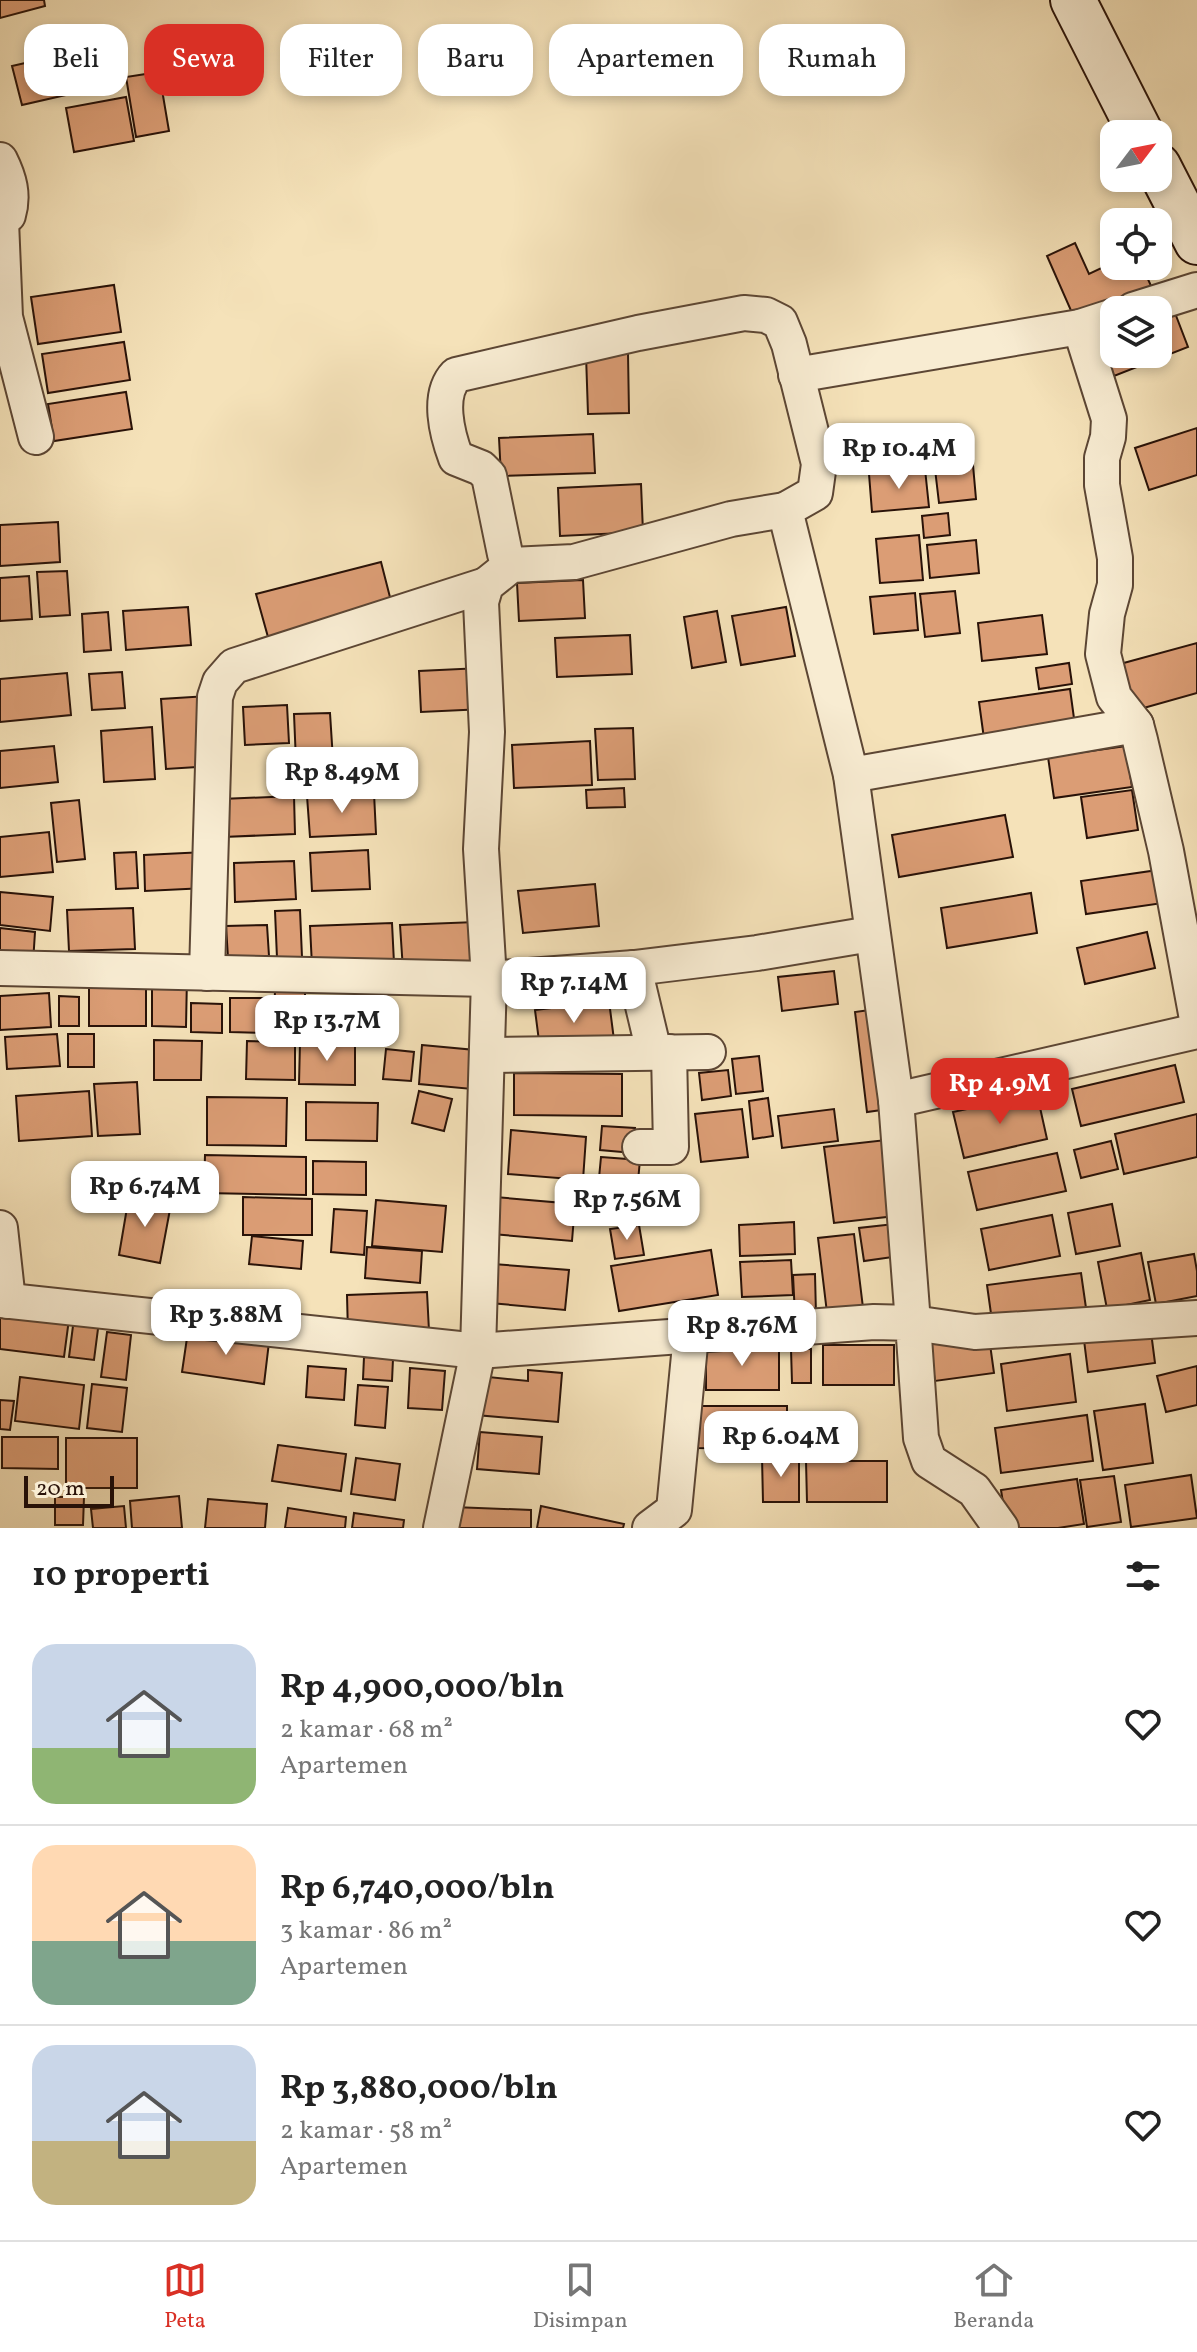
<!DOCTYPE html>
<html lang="id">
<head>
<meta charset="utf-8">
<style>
	body { margin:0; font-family:Vollkorn,serif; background:#f6f6f6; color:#222; height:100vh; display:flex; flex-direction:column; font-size:30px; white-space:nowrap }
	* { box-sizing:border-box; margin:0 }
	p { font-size:26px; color:#767676 }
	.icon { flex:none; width:44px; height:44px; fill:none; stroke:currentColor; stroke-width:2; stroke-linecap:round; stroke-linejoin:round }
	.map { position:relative; height:1528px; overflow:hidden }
	.sheet { display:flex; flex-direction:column; background:#fff; flex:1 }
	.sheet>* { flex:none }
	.top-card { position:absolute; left:24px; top:24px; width:1150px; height:72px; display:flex; gap:16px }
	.needle { width:52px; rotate:58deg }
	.controls { position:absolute; left:1100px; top:120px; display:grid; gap:16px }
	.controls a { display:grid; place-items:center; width:72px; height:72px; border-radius:16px; background:#fff; box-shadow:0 4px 12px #0003; font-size:40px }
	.scale { position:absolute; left:24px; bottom:20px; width:90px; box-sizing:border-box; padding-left:8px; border:4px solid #291208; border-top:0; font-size:22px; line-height:28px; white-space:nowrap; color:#291208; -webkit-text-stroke:6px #f8ecd2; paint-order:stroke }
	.price { position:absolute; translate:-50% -68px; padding:0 18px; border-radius:16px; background:#fff; color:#222; font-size:26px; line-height:52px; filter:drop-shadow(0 2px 4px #0008) }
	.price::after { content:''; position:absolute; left:50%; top:48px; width:24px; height:18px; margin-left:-12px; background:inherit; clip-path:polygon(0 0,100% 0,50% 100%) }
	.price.current { background:#d93025; color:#fff }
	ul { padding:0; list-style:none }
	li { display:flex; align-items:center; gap:24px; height:200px; padding:0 32px }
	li+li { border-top:2px solid #e0e0e0 }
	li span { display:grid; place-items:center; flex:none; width:224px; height:160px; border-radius:24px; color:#555 }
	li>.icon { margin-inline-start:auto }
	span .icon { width:96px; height:96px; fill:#fffc; stroke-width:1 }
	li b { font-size:34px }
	h2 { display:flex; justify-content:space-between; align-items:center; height:96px; padding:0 32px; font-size:34px }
	.pill { padding:0 28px; border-radius:24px; background:#fff; box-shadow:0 4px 12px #0003; font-size:28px; line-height:72px }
	.pill.current { background:#d93025; color:#fff }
	.menu { display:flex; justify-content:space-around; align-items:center; height:112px; border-top:2px solid #e0e0e0; background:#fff; font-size:22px; color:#767676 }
	.menu a { display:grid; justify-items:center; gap:4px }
	.menu .current { color:#d93025 }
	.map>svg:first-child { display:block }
</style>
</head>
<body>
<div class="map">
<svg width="1197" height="1528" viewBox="0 0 1197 1528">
	<rect width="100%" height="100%" fill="#f5e2b9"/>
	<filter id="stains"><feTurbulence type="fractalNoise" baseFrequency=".0025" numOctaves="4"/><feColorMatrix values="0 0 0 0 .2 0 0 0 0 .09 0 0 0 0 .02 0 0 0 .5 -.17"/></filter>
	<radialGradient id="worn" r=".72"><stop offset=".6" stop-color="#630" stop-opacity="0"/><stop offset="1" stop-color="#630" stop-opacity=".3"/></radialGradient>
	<g fill="#db9d75" stroke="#291208" stroke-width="2">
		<polygon points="0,0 44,0 45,6 0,18"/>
		<polygon points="69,53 79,92 22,105 12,66"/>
		<polygon points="159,72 169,131 136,137 126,77"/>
		<polygon points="126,97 134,141 74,152 66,108"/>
		<polygon points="1075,243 1089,274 1114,262 1114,266 1142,266 1152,288 1076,322 1047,256"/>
		<polygon points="114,285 121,332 38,344 31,297"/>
		<polygon points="1175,313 1188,347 1114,376 1101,343 1114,337 1114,354 1158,354 1158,320"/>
		<polygon points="124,342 130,380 48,393 42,354"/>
		<polygon points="628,353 629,413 588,414 586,355"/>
		<polygon points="126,392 132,429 54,441 48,404"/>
		<polygon points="1197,428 1197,475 1149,490 1135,448"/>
		<polygon points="593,434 595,473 501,476 499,438"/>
		<polygon points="973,465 976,499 939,503 935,469"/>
		<polygon points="925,469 929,507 872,512 869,474"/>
		<polygon points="641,484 643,532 560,536 558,488"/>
		<polygon points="948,513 950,535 924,538 922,516"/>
		<polygon points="58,522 60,562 0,566 0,525"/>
		<polygon points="919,535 923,580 880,583 876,539"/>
		<polygon points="976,540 979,573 930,578 927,545"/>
		<polygon points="381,562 392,605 268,637 256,594"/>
		<polygon points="67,571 70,615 40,617 37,572"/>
		<polygon points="29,576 32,619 0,621 0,578"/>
		<polygon points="583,580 585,618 519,621 517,583"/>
		<polygon points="955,591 960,633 925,637 920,594"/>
		<polygon points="915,593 918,630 874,634 870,597"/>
		<polygon points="188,607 191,645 126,650 123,611"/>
		<polygon points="786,607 795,656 741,665 732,616"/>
		<polygon points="717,611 726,662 692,668 684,617"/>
		<polygon points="108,612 111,650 84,652 82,614"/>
		<polygon points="1042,615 1047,654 982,661 978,623"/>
		<polygon points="630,635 632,674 557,677 555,638"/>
		<polygon points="1197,643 1197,693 1133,711 1120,664"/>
		<polygon points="1069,663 1072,684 1039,689 1036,668"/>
		<polygon points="481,668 484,709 421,712 419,671"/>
		<polygon points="122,672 125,708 92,710 89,674"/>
		<polygon points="67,673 71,715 0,722 0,679"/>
		<polygon points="1070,689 1076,733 985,746 979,702"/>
		<polygon points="208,696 213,766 166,769 161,699"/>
		<polygon points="287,705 289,743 245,745 243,707"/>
		<polygon points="330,713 333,760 296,762 294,714"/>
		<polygon points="152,727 155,779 104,782 101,731"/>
		<polygon points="633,728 635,779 598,780 595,729"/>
		<polygon points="590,741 592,785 514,788 512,745"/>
		<polygon points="54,746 58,782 0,788 0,751"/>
		<polygon points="1126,746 1132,787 1054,798 1048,757"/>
		<polygon points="624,788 625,807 587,808 586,790"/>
		<polygon points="1132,790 1138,830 1087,838 1081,797"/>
		<polygon points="374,793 376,834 310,837 307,796"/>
		<polygon points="294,796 295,834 223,837 221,799"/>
		<polygon points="79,800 85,859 57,862 51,803"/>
		<polygon points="1005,815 1013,857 899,877 892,835"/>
		<polygon points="49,832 53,872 0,877 0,837"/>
		<polygon points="368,850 370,889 312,891 310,853"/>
		<polygon points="136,852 138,888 116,889 114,853"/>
		<polygon points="205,852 206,888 145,891 144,855"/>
		<polygon points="294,861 296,899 235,902 234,863"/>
		<polygon points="1165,869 1170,902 1086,914 1081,881"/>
		<polygon points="595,884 599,926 523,933 518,891"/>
		<polygon points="0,892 53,897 50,931 0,925"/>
		<polygon points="1031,893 1037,933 947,948 941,908"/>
		<polygon points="133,908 135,949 69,951 67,910"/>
		<polygon points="300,910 302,957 277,958 275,911"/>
		<polygon points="476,922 478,967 403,970 400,925"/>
		<polygon points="392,923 394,963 312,966 310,926"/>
		<polygon points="267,925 269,956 228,958 226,926"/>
		<polygon points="0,928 35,932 33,963 0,961"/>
		<polygon points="1147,932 1155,968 1085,984 1077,948"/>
		<polygon points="834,971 838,1004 782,1011 778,977"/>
		<polygon points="152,976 187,976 186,1027 152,1026"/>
		<rect x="89" y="986" width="57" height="40"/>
		<polygon points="275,988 305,989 305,1037 274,1036"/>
		<polygon points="49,993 51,1027 0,1030 0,996"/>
		<polygon points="59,996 79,997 79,1026 59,1026"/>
		<polygon points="317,996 383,996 383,1031 316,1030"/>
		<polygon points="230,998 267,998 267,1033 230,1032"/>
		<polygon points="609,1001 614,1040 540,1049 535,1010"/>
		<polygon points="191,1003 222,1004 222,1033 191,1032"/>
		<polygon points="877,1009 889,1109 867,1112 855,1012"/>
		<polygon points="57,1034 60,1066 7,1069 5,1037"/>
		<rect x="68" y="1034" width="26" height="33"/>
		<polygon points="154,1040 202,1041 201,1080 154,1080"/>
		<polygon points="247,1041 295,1042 295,1080 246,1079"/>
		<polygon points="300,1042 355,1042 355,1085 299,1084"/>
		<polygon points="422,1045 475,1050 472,1089 419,1084"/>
		<polygon points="386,1049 414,1052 411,1081 383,1079"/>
		<polygon points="759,1056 763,1091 736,1094 732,1059"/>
		<polygon points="1175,1065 1184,1102 1081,1126 1072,1089"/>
		<polygon points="728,1070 731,1096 702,1100 699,1073"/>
		<polygon points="514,1073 622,1074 622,1116 514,1115"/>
		<polygon points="137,1082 140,1134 98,1136 94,1084"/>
		<polygon points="89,1091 92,1136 19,1141 16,1096"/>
		<polygon points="419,1091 452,1099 444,1131 412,1123"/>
		<polygon points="1037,1094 1047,1139 964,1158 953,1112"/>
		<polygon points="207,1097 287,1098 286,1146 207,1145"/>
		<polygon points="768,1098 773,1136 753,1139 749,1101"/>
		<polygon points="306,1102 378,1103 377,1141 306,1140"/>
		<polygon points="742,1109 748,1157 701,1162 695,1114"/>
		<polygon points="834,1109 838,1141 782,1148 778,1116"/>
		<polygon points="1197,1114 1197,1157 1124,1174 1115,1134"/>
		<polygon points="602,1126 635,1128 633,1153 600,1150"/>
		<polygon points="511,1130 586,1137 583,1180 508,1174"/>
		<polygon points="895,1139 904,1215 834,1223 824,1147"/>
		<polygon points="1111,1141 1118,1169 1081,1178 1074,1150"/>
		<polygon points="1057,1153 1066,1191 977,1210 968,1172"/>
		<polygon points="205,1155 306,1157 306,1195 204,1193"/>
		<polygon points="601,1157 640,1160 636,1202 597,1199"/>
		<polygon points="313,1161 366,1162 366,1195 313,1194"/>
		<polygon points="129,1196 171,1204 160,1263 119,1255"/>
		<polygon points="243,1197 312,1199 312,1235 243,1235"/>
		<polygon points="495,1197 575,1204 572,1241 492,1234"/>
		<polygon points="376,1200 446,1206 442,1252 372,1246"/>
		<polygon points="1112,1204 1120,1246 1076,1254 1068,1213"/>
		<polygon points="334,1209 367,1211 364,1255 331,1252"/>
		<polygon points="1052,1215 1060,1256 989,1270 981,1229"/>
		<polygon points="794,1222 795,1254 740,1256 739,1225"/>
		<polygon points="903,1223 907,1255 864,1261 859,1228"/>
		<polygon points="639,1225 644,1255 615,1259 610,1229"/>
		<polygon points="854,1234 864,1316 828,1321 818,1238"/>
		<polygon points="252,1236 303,1241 301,1269 249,1264"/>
		<polygon points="367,1247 422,1251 420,1283 365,1278"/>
		<polygon points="711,1250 718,1295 619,1311 611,1266"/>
		<polygon points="1141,1253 1150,1300 1107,1309 1098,1262"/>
		<polygon points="1194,1254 1197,1271 1197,1296 1156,1304 1148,1262"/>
		<polygon points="791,1260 793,1295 742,1297 740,1262"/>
		<polygon points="493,1264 569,1270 565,1310 490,1303"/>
		<polygon points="1081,1273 1087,1315 993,1328 987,1285"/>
		<polygon points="815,1274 816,1315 795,1316 793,1275"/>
		<polygon points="427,1292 429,1331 348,1334 347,1295"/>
		<polygon points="0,1310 69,1319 64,1357 0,1349"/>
		<polygon points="74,1318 99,1321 94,1360 69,1357"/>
		<polygon points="188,1331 269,1342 264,1384 182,1372"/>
		<polygon points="107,1332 131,1335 126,1380 101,1377"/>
		<polygon points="1151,1332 1155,1363 1088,1372 1084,1340"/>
		<polygon points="989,1337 994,1373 935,1381 929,1344"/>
		<rect x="706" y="1345" width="73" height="45"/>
		<rect x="823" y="1345" width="71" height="40"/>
		<polygon points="791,1349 811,1349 811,1383 792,1383"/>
		<polygon points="1070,1354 1076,1402 1007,1411 1001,1364"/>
		<polygon points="364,1357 393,1359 392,1381 363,1379"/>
		<polygon points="308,1366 346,1369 344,1400 306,1397"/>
		<polygon points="1197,1366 1197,1405 1166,1412 1157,1376"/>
		<polygon points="410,1368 445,1371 442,1410 408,1408"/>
		<polygon points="528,1370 562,1373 558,1422 476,1415 479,1376 528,1381"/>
		<polygon points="20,1377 84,1385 79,1429 15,1421"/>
		<polygon points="92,1384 127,1388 122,1432 87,1428"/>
		<polygon points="358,1385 388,1387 385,1428 355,1425"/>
		<polygon points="0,1400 14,1401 10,1430 0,1429"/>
		<polygon points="1145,1404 1153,1463 1103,1470 1094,1411"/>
		<polygon points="692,1406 787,1406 787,1449 692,1448"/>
		<polygon points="1087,1415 1093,1461 1001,1473 995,1428"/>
		<polygon points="480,1432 542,1437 539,1474 477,1469"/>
		<polygon points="2,1437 58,1437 58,1469 2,1468"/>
		<rect x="66" y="1438" width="71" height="50"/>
		<polygon points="278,1445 346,1454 341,1491 272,1481"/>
		<polygon points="762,1457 799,1457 799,1502 763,1502"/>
		<polygon points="356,1458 400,1464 395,1500 351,1494"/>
		<polygon points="806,1461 887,1461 887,1502 807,1502"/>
		<polygon points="1191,1475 1197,1518 1131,1527 1125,1485"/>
		<polygon points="1114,1476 1121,1522 1087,1527 1080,1480"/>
		<polygon points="1077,1479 1084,1524 1058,1528 1007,1528 1001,1490"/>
		<polygon points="179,1496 182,1528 132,1528 130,1501"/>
		<polygon points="55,1497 84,1497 83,1525 55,1525"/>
		<polygon points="208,1499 267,1504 265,1528 205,1528"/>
		<polygon points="124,1506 126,1528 93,1528 91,1509"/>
		<polygon points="541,1506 624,1524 623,1528 537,1528"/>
		<polygon points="453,1507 531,1510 531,1528 453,1528"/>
		<polygon points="288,1508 346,1517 345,1528 285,1528"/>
		<polygon points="354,1513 404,1520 403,1528 352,1528"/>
	</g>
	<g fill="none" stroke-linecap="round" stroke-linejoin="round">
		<defs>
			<g id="minor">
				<path d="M0,160c9,18 14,35 8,55l-8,6"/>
				<polyline points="1,221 5,317 36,437"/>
				<polyline points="1133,310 1197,290"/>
				<polyline points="1080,327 1109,419 1108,437 1102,458 1102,485 1115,558 1115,585 1107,614 1103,654 1114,697 1136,725 1140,740 1166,851 1197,1019"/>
				<polyline points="796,375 1080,327 1114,316"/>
				<path d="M511,565l-6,-11 -16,-78 -8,-8 -25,-10c-9,-24 -19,-63 0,-83l182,-42 106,-20 22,2 14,7 9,22 30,120 -4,29 -30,17 66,265 45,325 17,223 62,9 222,-14"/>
				<polyline points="851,775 1136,725"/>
				<polyline points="0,968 489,979 634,968 757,953 871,934"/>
				<polyline points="634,968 654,1052"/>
				<polyline points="207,973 215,697 220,682 234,666 486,585"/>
				<polyline points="488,1055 708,1052"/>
				<polyline points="896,1100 1197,1031"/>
				<polyline points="640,1147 671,1147 669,1052"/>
				<polyline points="0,1228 8,1301"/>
				<polyline points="0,1300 478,1351 874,1322 913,1323 921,1438 929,1461 974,1490 1001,1528"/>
				<polyline points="441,1528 478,1351 489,979 481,849 487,732 481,602 486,585 511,565 574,562 731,519 785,510"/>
				<polyline points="650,1528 674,1510 691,1335"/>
			</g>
			<g id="secondary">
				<polyline points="1073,0 1141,134"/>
				<polyline points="1158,166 1197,242"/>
			</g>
		</defs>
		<use href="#minor" stroke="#5c4634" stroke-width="38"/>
		<use href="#secondary" stroke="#291208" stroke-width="48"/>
		<use href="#minor" stroke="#f8ecd2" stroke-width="34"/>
		<use href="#secondary" stroke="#f8ecd2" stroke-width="44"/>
	</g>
	<rect width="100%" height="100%" filter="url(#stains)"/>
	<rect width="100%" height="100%" fill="url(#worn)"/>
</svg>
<div class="controls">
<a><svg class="needle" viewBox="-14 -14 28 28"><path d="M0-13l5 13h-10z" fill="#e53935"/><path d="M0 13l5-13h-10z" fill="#767676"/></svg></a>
<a><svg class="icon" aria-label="locate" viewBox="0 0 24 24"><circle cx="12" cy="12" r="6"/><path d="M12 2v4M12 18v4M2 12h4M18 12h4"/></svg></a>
<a><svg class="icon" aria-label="layers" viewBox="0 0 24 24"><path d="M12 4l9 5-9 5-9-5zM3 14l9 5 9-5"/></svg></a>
</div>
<div class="scale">20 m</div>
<b class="price" style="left:899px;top:491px">Rp 10.4M</b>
<b class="price" style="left:342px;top:815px">Rp 8.49M</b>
<b class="price" style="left:574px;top:1025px">Rp 7.14M</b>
<b class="price" style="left:327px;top:1063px">Rp 13.7M</b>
<b class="price current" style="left:1000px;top:1126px">Rp 4.9M</b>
<b class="price" style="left:145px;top:1229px">Rp 6.74M</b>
<b class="price" style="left:627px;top:1242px">Rp 7.56M</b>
<b class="price" style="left:226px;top:1357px">Rp 3.88M</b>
<b class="price" style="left:742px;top:1368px">Rp 8.76M</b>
<b class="price" style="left:781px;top:1479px">Rp 6.04M</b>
<div class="top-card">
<a class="pill">Beli</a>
<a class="pill current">Sewa</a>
<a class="pill">Filter</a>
<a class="pill">Baru</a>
<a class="pill">Apartemen</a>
<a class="pill">Rumah</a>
</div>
</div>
<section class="sheet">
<h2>10 properti<svg class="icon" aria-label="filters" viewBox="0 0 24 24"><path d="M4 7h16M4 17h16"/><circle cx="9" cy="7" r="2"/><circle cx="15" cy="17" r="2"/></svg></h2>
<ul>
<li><span style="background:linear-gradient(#c9d6e8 65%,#8fb573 0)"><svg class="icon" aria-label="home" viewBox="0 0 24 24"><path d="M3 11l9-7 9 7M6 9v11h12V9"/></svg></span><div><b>Rp 4,900,000/bln</b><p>2 kamar · 68 m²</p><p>Apartemen</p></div><svg class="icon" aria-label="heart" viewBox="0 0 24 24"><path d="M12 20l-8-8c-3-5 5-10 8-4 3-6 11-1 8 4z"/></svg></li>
<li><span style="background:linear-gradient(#ffd9b3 60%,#7fa58c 0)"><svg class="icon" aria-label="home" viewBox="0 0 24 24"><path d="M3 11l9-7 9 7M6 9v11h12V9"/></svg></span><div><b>Rp 6,740,000/bln</b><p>3 kamar · 86 m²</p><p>Apartemen</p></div><svg class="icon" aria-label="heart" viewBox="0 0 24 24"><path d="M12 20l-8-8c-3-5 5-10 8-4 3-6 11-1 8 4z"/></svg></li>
<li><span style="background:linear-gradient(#c9d6e8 60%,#c2b280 0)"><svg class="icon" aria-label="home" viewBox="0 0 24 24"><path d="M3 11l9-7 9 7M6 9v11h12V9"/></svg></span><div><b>Rp 3,880,000/bln</b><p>2 kamar · 58 m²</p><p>Apartemen</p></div><svg class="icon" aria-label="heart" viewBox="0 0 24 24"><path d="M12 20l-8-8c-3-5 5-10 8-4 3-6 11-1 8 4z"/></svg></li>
</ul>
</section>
<nav class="menu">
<a class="current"><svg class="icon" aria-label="map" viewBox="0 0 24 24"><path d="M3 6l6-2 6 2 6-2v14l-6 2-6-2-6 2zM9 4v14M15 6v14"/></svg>Peta</a>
<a><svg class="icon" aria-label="saved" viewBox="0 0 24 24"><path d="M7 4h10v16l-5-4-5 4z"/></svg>Disimpan</a>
<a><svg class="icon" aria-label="home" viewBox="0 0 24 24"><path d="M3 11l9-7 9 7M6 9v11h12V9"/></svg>Beranda</a>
</nav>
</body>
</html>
